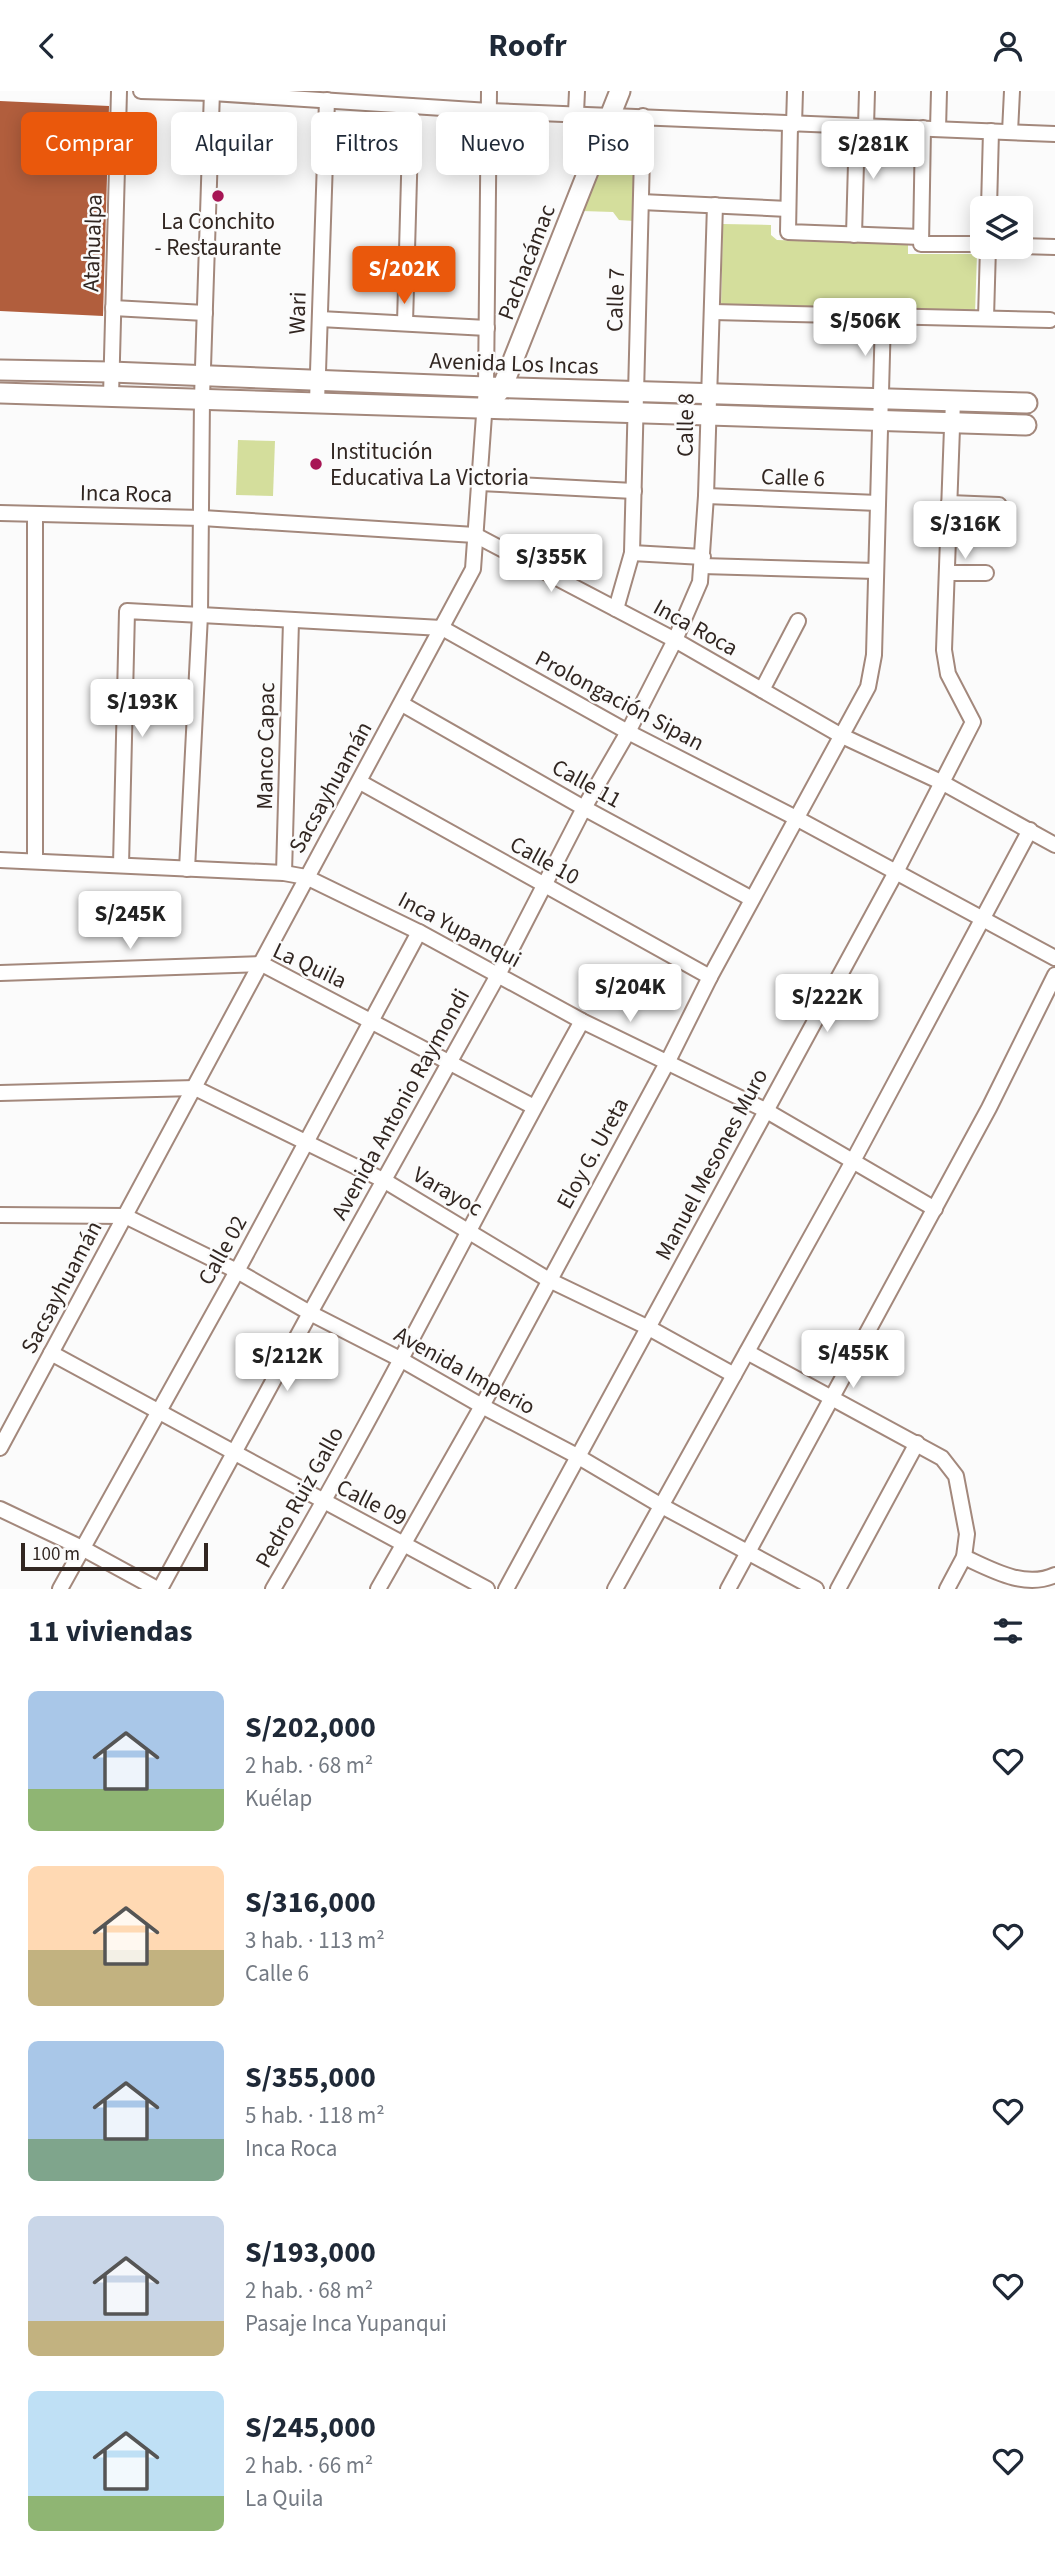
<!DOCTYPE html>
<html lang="es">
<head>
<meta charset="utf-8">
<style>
	body { margin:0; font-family:"Source Sans 3",sans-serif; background:#f6f6f7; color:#1f2937; height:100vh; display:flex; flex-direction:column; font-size:26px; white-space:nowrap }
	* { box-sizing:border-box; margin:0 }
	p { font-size:23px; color:#747a83 }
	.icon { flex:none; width:38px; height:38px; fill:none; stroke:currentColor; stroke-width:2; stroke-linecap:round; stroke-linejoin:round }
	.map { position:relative; height:1498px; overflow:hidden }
	.panel { display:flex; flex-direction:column; background:#fff; flex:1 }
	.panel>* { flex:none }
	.hud { position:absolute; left:21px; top:21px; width:700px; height:63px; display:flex; gap:14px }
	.controls { position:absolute; left:970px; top:105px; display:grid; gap:14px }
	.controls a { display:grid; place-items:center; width:63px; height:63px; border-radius:10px; background:#fff; box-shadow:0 4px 18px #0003; font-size:35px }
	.scale { position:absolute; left:21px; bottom:18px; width:187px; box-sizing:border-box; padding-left:7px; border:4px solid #312621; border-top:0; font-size:19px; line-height:24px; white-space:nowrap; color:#312621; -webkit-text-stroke:5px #fbfbfb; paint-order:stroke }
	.price { position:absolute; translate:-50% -60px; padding:0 16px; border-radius:7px; background:#fff; color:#222; font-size:23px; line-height:46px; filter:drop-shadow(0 2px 4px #0008) }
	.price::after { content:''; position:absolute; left:50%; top:42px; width:21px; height:16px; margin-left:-10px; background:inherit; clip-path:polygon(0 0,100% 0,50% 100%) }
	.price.active { background:#ea580c; color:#fff }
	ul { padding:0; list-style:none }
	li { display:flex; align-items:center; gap:21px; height:175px; padding:0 28px }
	li span { display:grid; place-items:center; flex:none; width:196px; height:140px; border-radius:10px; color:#555 }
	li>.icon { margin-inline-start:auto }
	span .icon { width:84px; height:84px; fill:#fffc; stroke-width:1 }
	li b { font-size:30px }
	h2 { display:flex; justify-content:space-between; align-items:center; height:84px; padding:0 28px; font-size:30px }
	.pill { padding:0 24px; border-radius:10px; background:#fff; box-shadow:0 4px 18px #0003; font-size:24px; line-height:63px }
	.pill.active { background:#ea580c; color:#fff }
	header { display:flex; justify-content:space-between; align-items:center; height:91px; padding:0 28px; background:#fff; font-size:32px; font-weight:700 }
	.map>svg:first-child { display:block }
</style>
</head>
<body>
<header><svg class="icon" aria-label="back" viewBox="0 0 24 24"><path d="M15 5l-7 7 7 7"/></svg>Roofr<svg class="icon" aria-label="person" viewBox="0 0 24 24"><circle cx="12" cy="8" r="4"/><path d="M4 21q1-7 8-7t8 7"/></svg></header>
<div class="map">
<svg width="1055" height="1498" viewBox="0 0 1055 1498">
	<rect width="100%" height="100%" fill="#fbfbfb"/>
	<g fill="#d4de9c">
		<polygon points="612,38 636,40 634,130 619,129 613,121 582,120"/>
		<polygon points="723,133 771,134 771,144 777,149 908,153 908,163 977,163 975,223 721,216"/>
		<polygon points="238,349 275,350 273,405 236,404"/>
	</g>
	<polygon fill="#b15e3d" points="0,10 109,15 103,225 0,220"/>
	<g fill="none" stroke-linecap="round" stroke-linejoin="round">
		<defs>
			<g id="street">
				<polyline points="141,0 212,2 489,20 1055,43"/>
				<polyline points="576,22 577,0"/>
				<polyline points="790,34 788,141 921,146"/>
				<polyline points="794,34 795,0"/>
				<polyline points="866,36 867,0"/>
				<polyline points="923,37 921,153 982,153"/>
				<polyline points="938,38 939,0"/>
				<polyline points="1010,41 1012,0"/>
				<polyline points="641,111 788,118"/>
				<polyline points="989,117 991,40"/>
				<polyline points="854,144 857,36"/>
				<polyline points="1020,155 1055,156"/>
				<polyline points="113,217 205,222"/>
				<polyline points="713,221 1050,229"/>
				<polyline points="986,227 988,156"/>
				<polyline points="320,228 487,237"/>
				<polyline points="405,232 411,15"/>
				<polyline points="111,305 119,0"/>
				<polyline points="317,311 327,9"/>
				<polyline points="480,392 634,400"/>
				<polyline points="706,405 878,412"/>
				<polyline points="949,412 999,414"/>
				<polyline points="0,422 202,427 475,444 675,549 840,644 943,692 1055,754"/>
				<polyline points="632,462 703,466"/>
				<polyline points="702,475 876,480"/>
				<polyline points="947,482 986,482"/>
				<polyline points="616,518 632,462 643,25"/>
				<polyline points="762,599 798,530"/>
				<polyline points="402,613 584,717 752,808"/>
				<polyline points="360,691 710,886"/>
				<polyline points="0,769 284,782 306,786 419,841 582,930 765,1019 935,1118"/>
				<polyline points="35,770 35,423"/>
				<polyline points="121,774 127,520 442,537 628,641 796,727 1055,867"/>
				<polyline points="187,778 200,524 202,307 212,0"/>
				<polyline points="284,782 291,530"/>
				<polyline points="0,882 262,873 534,1016"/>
				<polyline points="0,1002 195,997 385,1090 549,1189 649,1237 734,1284"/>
				<polyline points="0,1124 125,1125 237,1180 310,1222 400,1268 482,1315 577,1365 660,1414 816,1498"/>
				<polyline points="747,1261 942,1367 956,1385 967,1443 964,1466 947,1498"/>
				<path d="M51,1262c145,79 291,158 436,236"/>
				<polyline points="0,1357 473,478 486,296 489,0"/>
				<polyline points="0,1418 82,1457 157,1498"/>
				<path d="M964,1466c28,13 61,32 91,18"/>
				<polyline points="60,1498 237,1180 419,841"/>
				<polyline points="160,1498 310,1222 498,884 584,717 628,641 675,549 700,491 706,405 715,114"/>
				<path d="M273,1498c110,-186 204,-380 309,-568"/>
				<polyline points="378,1498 482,1315 668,970 710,886 868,596 874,564 883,226"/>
				<polyline points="506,1498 896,781 973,631 948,583 944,559 953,309"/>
				<polyline points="615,1498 853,1070 1030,739"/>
				<polyline points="728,1498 989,1017 1055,884"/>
				<polyline points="838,1498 917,1352"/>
			</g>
			<g id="secondary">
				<polyline points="0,279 111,281 486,296 1027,312"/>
				<polyline points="0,302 1026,334"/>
				<polyline points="495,305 502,297 620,0"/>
			</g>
		</defs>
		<use href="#street" stroke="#a3887c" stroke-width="18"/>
		<use href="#secondary" stroke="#a3887c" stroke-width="23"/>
		<use href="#street" stroke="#fff" stroke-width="14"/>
		<use href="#secondary" stroke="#fff" stroke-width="19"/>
	</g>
	<g fill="#a71655" stroke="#fbfbfb" stroke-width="2.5">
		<circle cx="218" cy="105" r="7"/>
		<circle cx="316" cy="373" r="7"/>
	</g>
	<g text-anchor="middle" stroke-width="5" stroke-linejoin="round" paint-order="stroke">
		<g font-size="23" fill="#312621" stroke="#fbfbfb">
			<text x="218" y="138">La Conchito<tspan x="218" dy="26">- Restaurante</tspan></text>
			<text x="330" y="368" text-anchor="start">Institución<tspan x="330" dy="26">Educativa La Victoria</tspan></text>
		</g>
		<g font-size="23" fill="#312621" stroke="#fbfbfb">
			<text transform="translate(92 152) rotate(-88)" y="8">Atahualpa</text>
			<text transform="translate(526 171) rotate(-69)" y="8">Pachacámac</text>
			<text transform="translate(615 209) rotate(-88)" y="8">Calle 7</text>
			<text transform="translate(297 222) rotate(-88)" y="8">Wari</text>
			<text transform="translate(514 272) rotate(2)" y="8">Avenida Los Incas</text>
			<text transform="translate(685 334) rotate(-89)" y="8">Calle 8</text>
			<text transform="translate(793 386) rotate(2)" y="8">Calle 6</text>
			<text transform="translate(126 402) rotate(1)" y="8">Inca Roca</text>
			<text transform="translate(696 536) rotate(29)" y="8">Inca Roca</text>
			<text transform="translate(620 609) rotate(28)" y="8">Prolongación Sipan</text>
			<text transform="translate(265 655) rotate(-89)" y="8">Manco Capac</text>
			<text transform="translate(587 692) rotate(29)" y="8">Calle 11</text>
			<text transform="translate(330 696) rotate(-61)" y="8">Sacsayhuamán</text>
			<text transform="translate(545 769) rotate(29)" y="8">Calle 10</text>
			<text transform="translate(460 838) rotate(28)" y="8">Inca Yupanqui</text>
			<text transform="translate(310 874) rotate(25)" y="8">La Quila</text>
			<text transform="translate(400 1013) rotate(-61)" y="8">Avenida Antonio Raymondi</text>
			<text transform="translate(592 1062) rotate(-61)" y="8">Eloy G. Ureta</text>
			<text transform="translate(711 1073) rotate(-62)" y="8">Manuel Mesones Muro</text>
			<text transform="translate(448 1100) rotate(30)" y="8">Varayoc</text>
			<text transform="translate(222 1159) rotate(-61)" y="8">Calle 02</text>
			<text transform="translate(61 1196) rotate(-62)" y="8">Sacsayhuamán</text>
			<text transform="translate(465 1279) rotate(29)" y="8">Avenida Imperio</text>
			<text transform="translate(299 1406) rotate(-61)" y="8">Pedro Ruiz Gallo</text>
			<text transform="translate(372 1411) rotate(27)" y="8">Calle 09</text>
		</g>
	</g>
</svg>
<div class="controls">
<a><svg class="icon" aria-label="layers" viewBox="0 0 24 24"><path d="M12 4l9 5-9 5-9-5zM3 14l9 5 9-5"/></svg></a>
</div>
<div class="scale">100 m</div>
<b class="price" style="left:873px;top:90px">S/281K</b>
<b class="price active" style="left:404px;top:215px">S/202K</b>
<b class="price" style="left:865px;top:267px">S/506K</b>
<b class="price" style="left:965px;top:470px">S/316K</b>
<b class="price" style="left:551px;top:503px">S/355K</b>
<b class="price" style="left:142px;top:648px">S/193K</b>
<b class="price" style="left:130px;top:860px">S/245K</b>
<b class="price" style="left:630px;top:933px">S/204K</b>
<b class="price" style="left:827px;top:943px">S/222K</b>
<b class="price" style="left:853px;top:1299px">S/455K</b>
<b class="price" style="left:287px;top:1302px">S/212K</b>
<div class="hud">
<a class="pill active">Comprar</a>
<a class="pill">Alquilar</a>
<a class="pill">Filtros</a>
<a class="pill">Nuevo</a>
<a class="pill">Piso</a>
</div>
</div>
<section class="panel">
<h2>11 viviendas<svg class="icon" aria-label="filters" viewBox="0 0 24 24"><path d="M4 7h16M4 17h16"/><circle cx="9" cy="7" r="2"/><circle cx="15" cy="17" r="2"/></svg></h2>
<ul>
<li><span style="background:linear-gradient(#a9c7e8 70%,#8fb573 0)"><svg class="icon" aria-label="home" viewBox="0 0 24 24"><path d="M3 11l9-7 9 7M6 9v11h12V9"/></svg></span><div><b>S/202,000</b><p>2 hab. · 68 m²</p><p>Kuélap</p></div><svg class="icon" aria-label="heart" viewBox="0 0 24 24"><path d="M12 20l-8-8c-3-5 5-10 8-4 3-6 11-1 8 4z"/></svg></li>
<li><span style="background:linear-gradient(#ffd9b3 60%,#c2b280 0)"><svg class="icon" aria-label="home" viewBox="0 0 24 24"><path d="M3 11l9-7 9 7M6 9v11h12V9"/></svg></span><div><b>S/316,000</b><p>3 hab. · 113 m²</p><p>Calle 6</p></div><svg class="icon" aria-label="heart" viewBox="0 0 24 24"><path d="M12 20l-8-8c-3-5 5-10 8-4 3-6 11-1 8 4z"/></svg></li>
<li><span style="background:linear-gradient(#a9c7e8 70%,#7fa58c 0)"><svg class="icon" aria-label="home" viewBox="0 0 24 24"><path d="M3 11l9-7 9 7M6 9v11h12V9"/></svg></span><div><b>S/355,000</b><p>5 hab. · 118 m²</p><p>Inca Roca</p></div><svg class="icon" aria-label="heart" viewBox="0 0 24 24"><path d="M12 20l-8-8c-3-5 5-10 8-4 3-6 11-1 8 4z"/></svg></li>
<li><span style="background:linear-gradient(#c9d6e8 75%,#c2b280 0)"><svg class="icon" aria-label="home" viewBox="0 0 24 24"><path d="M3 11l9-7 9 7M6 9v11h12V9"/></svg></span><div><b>S/193,000</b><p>2 hab. · 68 m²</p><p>Pasaje Inca Yupanqui</p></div><svg class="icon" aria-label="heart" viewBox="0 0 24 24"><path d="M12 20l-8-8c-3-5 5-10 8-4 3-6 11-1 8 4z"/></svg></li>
<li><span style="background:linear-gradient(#bfe0f5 75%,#8fb573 0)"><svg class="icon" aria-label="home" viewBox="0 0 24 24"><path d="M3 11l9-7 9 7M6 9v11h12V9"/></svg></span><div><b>S/245,000</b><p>2 hab. · 66 m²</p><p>La Quila</p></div><svg class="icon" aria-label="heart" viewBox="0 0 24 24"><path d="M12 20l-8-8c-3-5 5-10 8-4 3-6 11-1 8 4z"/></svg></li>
</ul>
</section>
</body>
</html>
